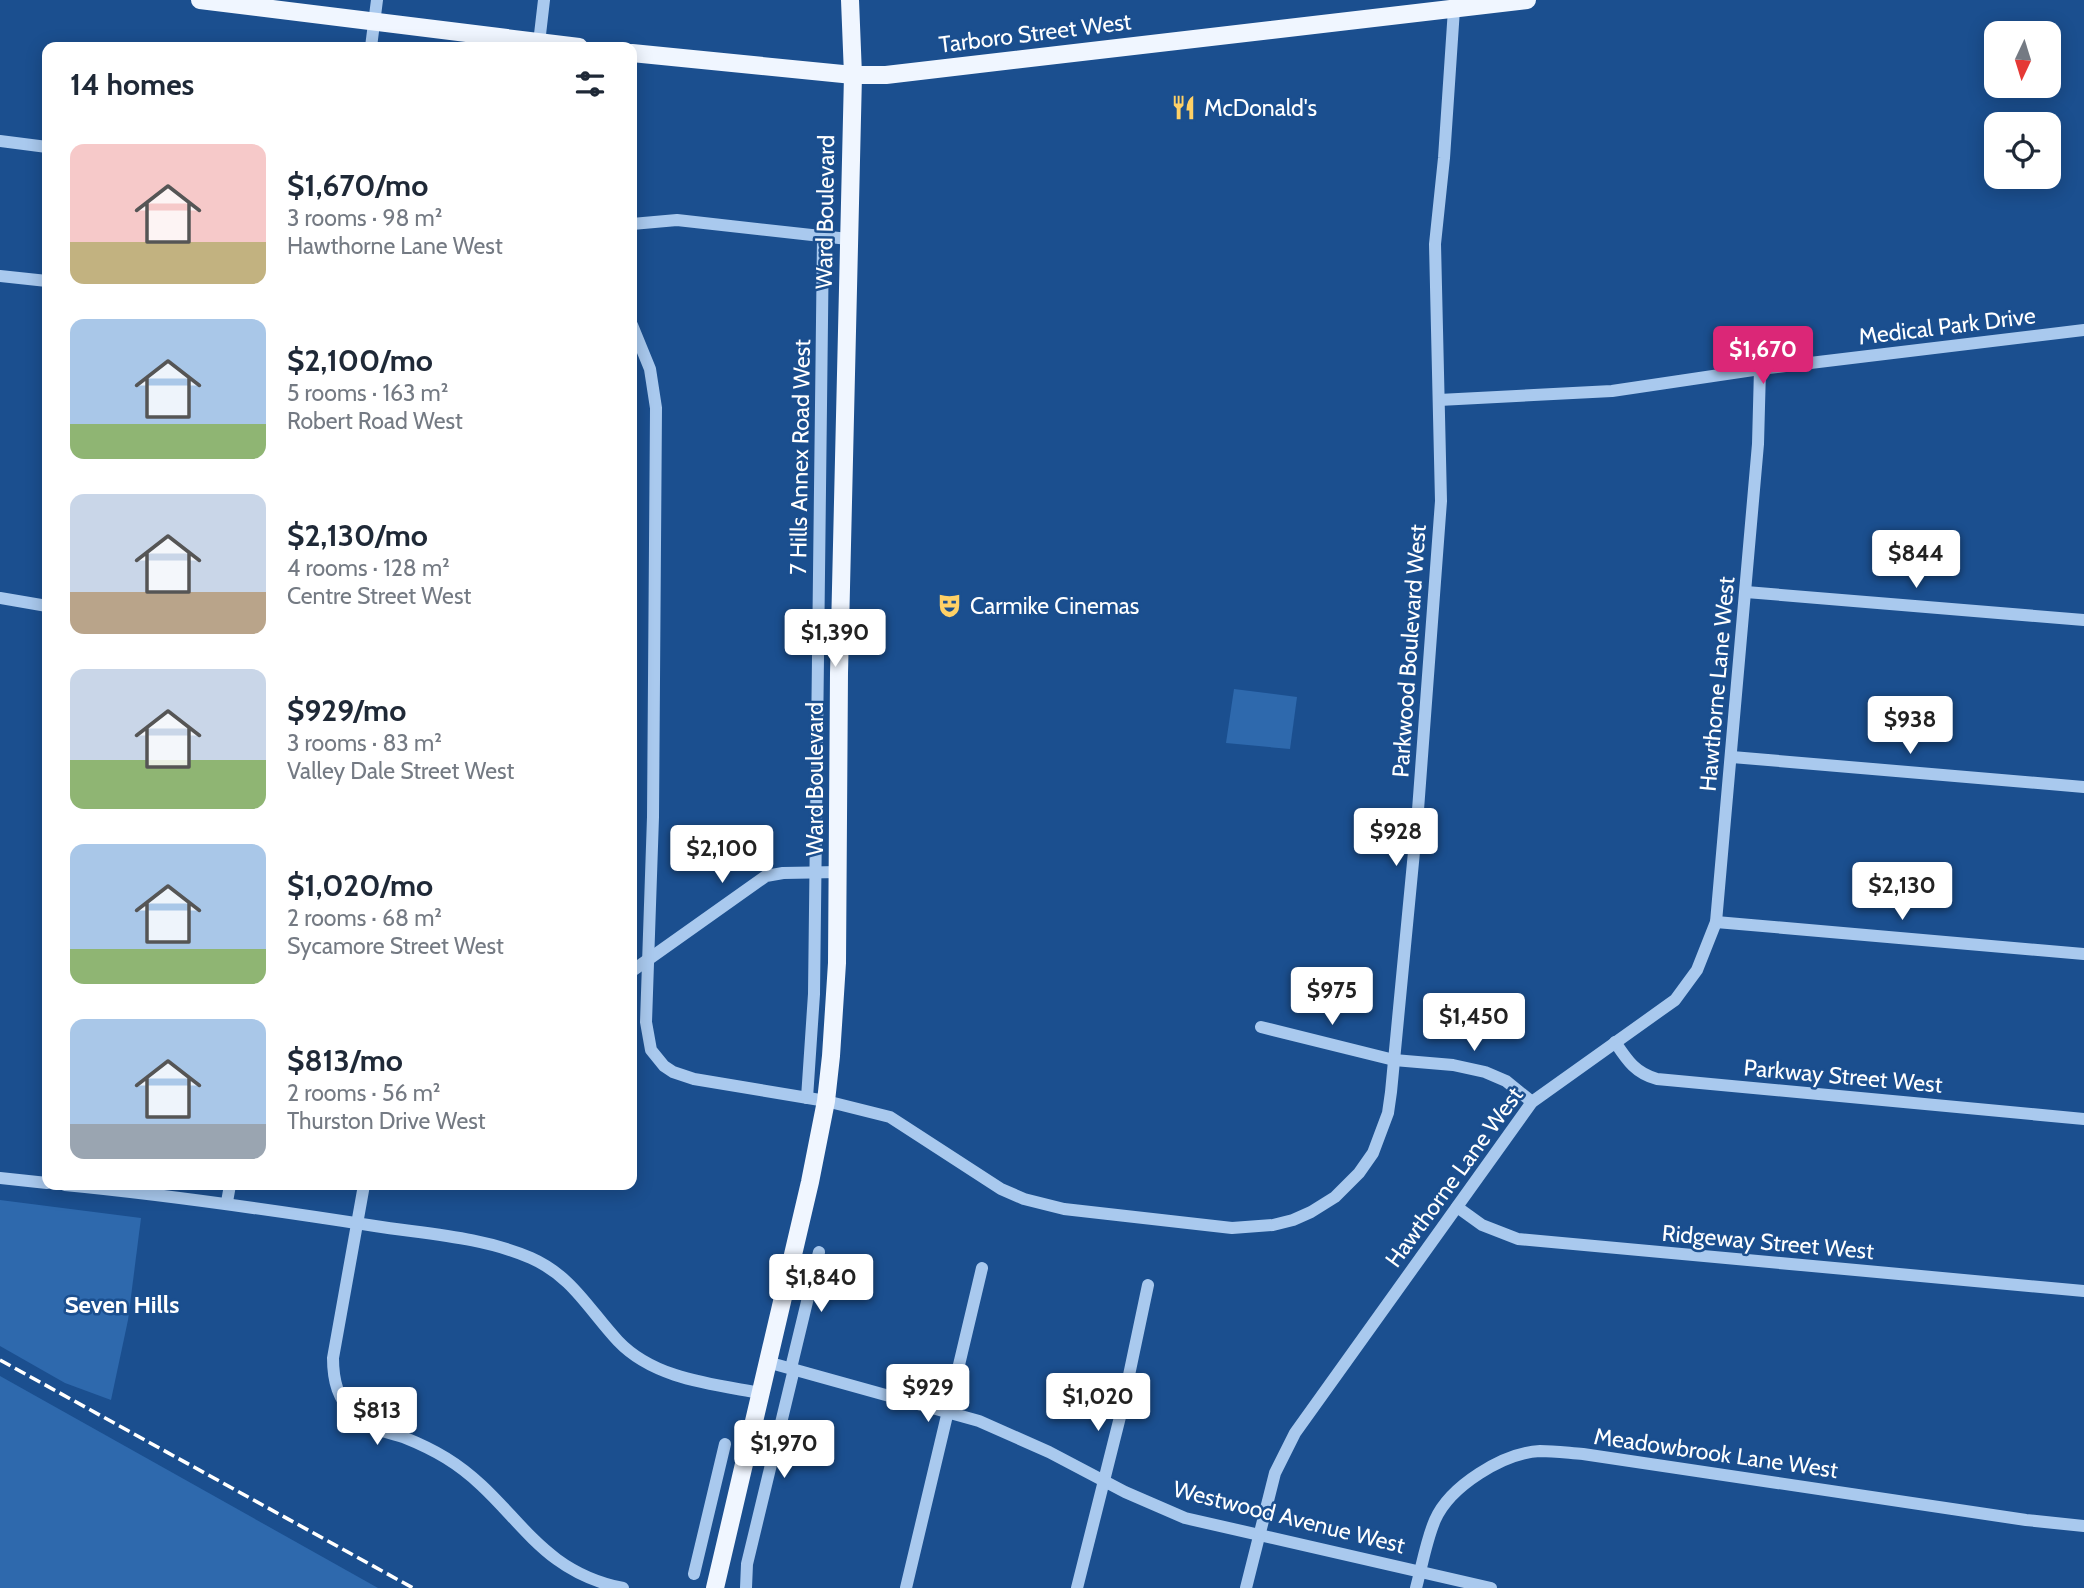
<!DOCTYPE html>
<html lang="en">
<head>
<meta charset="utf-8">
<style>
	body { margin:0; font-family:Cabin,sans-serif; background:#f2f2f3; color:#1f2937; height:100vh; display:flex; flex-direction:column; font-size:26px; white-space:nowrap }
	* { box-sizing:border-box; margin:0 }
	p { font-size:23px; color:#747a83 }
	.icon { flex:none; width:38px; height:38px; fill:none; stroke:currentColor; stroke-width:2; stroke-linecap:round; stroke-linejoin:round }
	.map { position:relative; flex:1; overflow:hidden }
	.sheet { position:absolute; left:42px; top:42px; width:595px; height:1148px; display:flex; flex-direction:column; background:#fff; border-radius:14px; box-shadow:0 4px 18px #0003 }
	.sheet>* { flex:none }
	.needle { width:46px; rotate:184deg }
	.buttons { position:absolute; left:1984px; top:21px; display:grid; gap:14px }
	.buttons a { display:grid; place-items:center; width:77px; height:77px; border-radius:14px; background:#fff; box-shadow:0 4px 18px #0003; font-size:35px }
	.price { position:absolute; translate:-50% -60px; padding:0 16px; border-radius:7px; background:#fff; color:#222; font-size:23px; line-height:46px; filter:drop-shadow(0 2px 4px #0008) }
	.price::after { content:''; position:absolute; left:50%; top:42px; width:21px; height:16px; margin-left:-10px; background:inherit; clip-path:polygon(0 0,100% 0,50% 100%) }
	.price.on { background:#db2777; color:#fff }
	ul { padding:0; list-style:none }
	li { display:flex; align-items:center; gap:21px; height:175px; padding:0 28px }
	li span { display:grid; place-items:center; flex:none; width:196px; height:140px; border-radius:14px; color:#555 }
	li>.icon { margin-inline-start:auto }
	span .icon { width:84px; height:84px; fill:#fffc; stroke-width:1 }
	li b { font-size:30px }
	h2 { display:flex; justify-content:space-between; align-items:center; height:84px; padding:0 28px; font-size:30px }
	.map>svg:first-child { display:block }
</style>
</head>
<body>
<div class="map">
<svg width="2084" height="1588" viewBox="0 0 2084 1588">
	<rect width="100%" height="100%" fill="#1b4f8f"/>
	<g fill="#2e69ad">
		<polygon points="1234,689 1297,697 1290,749 1226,743"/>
		<polygon points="0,1200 141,1218 128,1320 111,1400 65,1383 0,1346"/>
		<polygon points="0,1376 378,1588 0,1588"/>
	</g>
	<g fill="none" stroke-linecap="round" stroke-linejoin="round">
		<g stroke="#a9c9ee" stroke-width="12">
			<polyline points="539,43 544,0"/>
			<polyline points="371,47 377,0"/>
			<polyline points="0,141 47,147"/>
			<polyline points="632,224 677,220 848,239"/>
			<polyline points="0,276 47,281"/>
			<polyline points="632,325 650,369 656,408 653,817 646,1022 651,1050 664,1066 673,1072 694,1079 826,1101 890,1117 1001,1189 1024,1199 1064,1209 1232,1228 1273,1225 1293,1220 1311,1212 1335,1197 1359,1173 1373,1153 1388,1113 1391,1092 1418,810 1441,501 1435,244 1444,158 1454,9"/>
			<polyline points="1439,400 1612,391 1760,369 2084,330"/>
			<polyline points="1746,592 2084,620"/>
			<polyline points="0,598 47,606"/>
			<polyline points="1732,757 2084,787"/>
			<polyline points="1716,922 2084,954"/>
			<polyline points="632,971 766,876 783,873 839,872"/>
			<polyline points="1261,1027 1394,1060 1453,1065 1485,1072 1506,1081 1532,1102"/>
			<path d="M1615,1042c12,18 20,31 42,37l427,40"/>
			<polyline points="807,1098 814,994 823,237"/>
			<polyline points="0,1178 47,1183"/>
			<path d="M65,1185c104,10 207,25 310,41 51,8 108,11 156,32 41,18 58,52 87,83 36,38 94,43 142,52"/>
			<path d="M364,1185l-31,173c0,23 5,42 22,58 14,13 31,16 48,21 15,6 30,13 43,21 70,43 86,112 177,130"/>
			<polyline points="227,1202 230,1185"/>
			<polyline points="1457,1207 1482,1225 1518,1239 2084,1291"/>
			<polyline points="767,1362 979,1421 1049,1452 1125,1492 1185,1518 1491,1588"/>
			<polyline points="791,1368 819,1252"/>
			<polyline points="694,1574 725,1444"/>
			<polyline points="746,1588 747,1564 794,1369"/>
			<polyline points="906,1588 982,1268"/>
			<polyline points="1077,1588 1121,1413 1148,1285"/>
			<polyline points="1246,1588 1275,1473 1295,1433 1532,1102 1675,1000 1697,970 1716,922 1758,444 1760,369"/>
			<path d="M1416,1588c6,-22 10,-47 19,-68 15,-34 68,-67 105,-69 14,0 29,2 43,3l443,66 58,6"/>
		</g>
		<g stroke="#f0f6ff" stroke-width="18">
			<polyline points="200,0 579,47"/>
			<polyline points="632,53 853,75 886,75 1527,0"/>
			<polyline points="715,1588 810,1182 826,1101 831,1056 837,963 839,673 853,75 850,0"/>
		</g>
		<polyline stroke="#fff" stroke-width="3.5" stroke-dasharray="12 5" stroke-linecap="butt" points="0,1360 413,1588"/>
	</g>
	<defs>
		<symbol id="restaurant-bare" viewBox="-9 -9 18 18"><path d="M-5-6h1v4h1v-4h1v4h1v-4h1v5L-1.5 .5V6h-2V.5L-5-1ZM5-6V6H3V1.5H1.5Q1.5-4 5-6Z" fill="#ffd166" stroke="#1b4f8f" stroke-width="2.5" paint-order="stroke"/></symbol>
		<symbol id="theatre-bare" viewBox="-9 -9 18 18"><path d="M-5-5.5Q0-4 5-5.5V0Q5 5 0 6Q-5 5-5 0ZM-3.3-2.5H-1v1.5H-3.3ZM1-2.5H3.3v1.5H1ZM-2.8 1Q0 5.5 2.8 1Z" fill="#ffd166" stroke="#1b4f8f" stroke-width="2.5" paint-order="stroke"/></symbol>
	</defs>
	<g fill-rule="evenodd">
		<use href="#restaurant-bare" x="1166" y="90" width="35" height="35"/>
		<use href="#theatre-bare" x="932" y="588" width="35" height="35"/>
	</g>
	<g text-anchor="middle" stroke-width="5" stroke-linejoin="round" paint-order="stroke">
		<g font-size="23" fill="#fff" stroke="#1b4f8f">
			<text transform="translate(1035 33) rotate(-7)" y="8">Tarboro Street West</text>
			<text transform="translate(825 212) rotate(-89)" y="8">Ward Boulevard</text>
			<text transform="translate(1947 326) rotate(-7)" y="8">Medical Park Drive</text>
			<text transform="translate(800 457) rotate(-89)" y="8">7 Hills Annex Road West</text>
			<text transform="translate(1409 651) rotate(-86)" y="8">Parkwood Boulevard West</text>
			<text transform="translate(1717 684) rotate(-85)" y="8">Hawthorne Lane West</text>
			<text transform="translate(815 779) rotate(-90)" y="8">Ward Boulevard</text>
			<text transform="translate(1843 1076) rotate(5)" y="8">Parkway Street West</text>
			<text transform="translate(1454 1177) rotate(-54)" y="8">Hawthorne Lane West</text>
			<text transform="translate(1768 1242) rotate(5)" y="8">Ridgeway Street West</text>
			<text transform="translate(1716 1453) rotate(8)" y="8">Meadowbrook Lane West</text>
			<text transform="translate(1289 1517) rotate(14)" y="8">Westwood Avenue West</text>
		</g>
		<g font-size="23" fill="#fff" stroke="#1b4f8f" text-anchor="start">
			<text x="1204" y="116">McDonald's</text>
			<text x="970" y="614">Carmike Cinemas</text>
		</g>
		<g font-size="24" font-weight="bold" fill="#fff" stroke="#1b4f8f">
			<text x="122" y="1313">Seven Hills</text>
		</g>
	</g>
</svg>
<div class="buttons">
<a><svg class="needle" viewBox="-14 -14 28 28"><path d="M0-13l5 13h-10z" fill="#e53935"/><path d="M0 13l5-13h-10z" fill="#747a83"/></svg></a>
<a><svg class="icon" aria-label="locate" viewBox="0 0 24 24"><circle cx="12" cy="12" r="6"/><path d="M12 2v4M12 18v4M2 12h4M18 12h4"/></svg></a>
</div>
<b class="price on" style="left:1763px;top:386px">$1,670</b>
<b class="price" style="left:1916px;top:590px">$844</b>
<b class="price" style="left:835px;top:669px">$1,390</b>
<b class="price" style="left:1910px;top:756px">$938</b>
<b class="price" style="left:1396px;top:868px">$928</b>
<b class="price" style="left:722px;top:885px">$2,100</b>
<b class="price" style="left:1902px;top:922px">$2,130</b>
<b class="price" style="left:1332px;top:1027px">$975</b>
<b class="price" style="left:1474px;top:1053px">$1,450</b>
<b class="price" style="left:821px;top:1314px">$1,840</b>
<b class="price" style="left:928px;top:1424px">$929</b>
<b class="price" style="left:1098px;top:1433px">$1,020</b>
<b class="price" style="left:377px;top:1447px">$813</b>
<b class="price" style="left:784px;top:1480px">$1,970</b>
<section class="sheet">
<h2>14 homes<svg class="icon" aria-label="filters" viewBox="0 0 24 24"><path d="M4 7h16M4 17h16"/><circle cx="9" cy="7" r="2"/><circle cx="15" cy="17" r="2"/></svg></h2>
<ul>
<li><span style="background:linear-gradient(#f6c9c9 70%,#c2b280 0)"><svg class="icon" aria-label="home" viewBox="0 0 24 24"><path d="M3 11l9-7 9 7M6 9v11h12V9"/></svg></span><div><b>$1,670/mo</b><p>3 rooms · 98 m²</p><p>Hawthorne Lane West</p></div></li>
<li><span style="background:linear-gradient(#a9c7e8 75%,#8fb573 0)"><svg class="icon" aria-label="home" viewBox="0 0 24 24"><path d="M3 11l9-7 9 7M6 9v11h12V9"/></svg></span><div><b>$2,100/mo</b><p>5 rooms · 163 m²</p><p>Robert Road West</p></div></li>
<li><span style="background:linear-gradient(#c9d6e8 70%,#b9a48a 0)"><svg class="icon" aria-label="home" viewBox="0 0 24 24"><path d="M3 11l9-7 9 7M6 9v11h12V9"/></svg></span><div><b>$2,130/mo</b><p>4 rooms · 128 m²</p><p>Centre Street West</p></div></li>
<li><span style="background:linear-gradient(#c9d6e8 65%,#8fb573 0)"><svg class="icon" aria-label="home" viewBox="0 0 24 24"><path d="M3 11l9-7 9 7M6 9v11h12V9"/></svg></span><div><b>$929/mo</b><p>3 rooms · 83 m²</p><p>Valley Dale Street West</p></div></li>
<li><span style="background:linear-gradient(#a9c7e8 75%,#8fb573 0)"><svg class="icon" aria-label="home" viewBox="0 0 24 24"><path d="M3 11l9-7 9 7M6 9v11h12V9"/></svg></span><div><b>$1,020/mo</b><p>2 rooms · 68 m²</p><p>Sycamore Street West</p></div></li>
<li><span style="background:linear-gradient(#a9c7e8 75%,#9aa5b1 0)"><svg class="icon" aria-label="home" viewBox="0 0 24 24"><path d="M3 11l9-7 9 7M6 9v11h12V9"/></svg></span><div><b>$813/mo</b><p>2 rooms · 56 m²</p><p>Thurston Drive West</p></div></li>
</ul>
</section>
</div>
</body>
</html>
